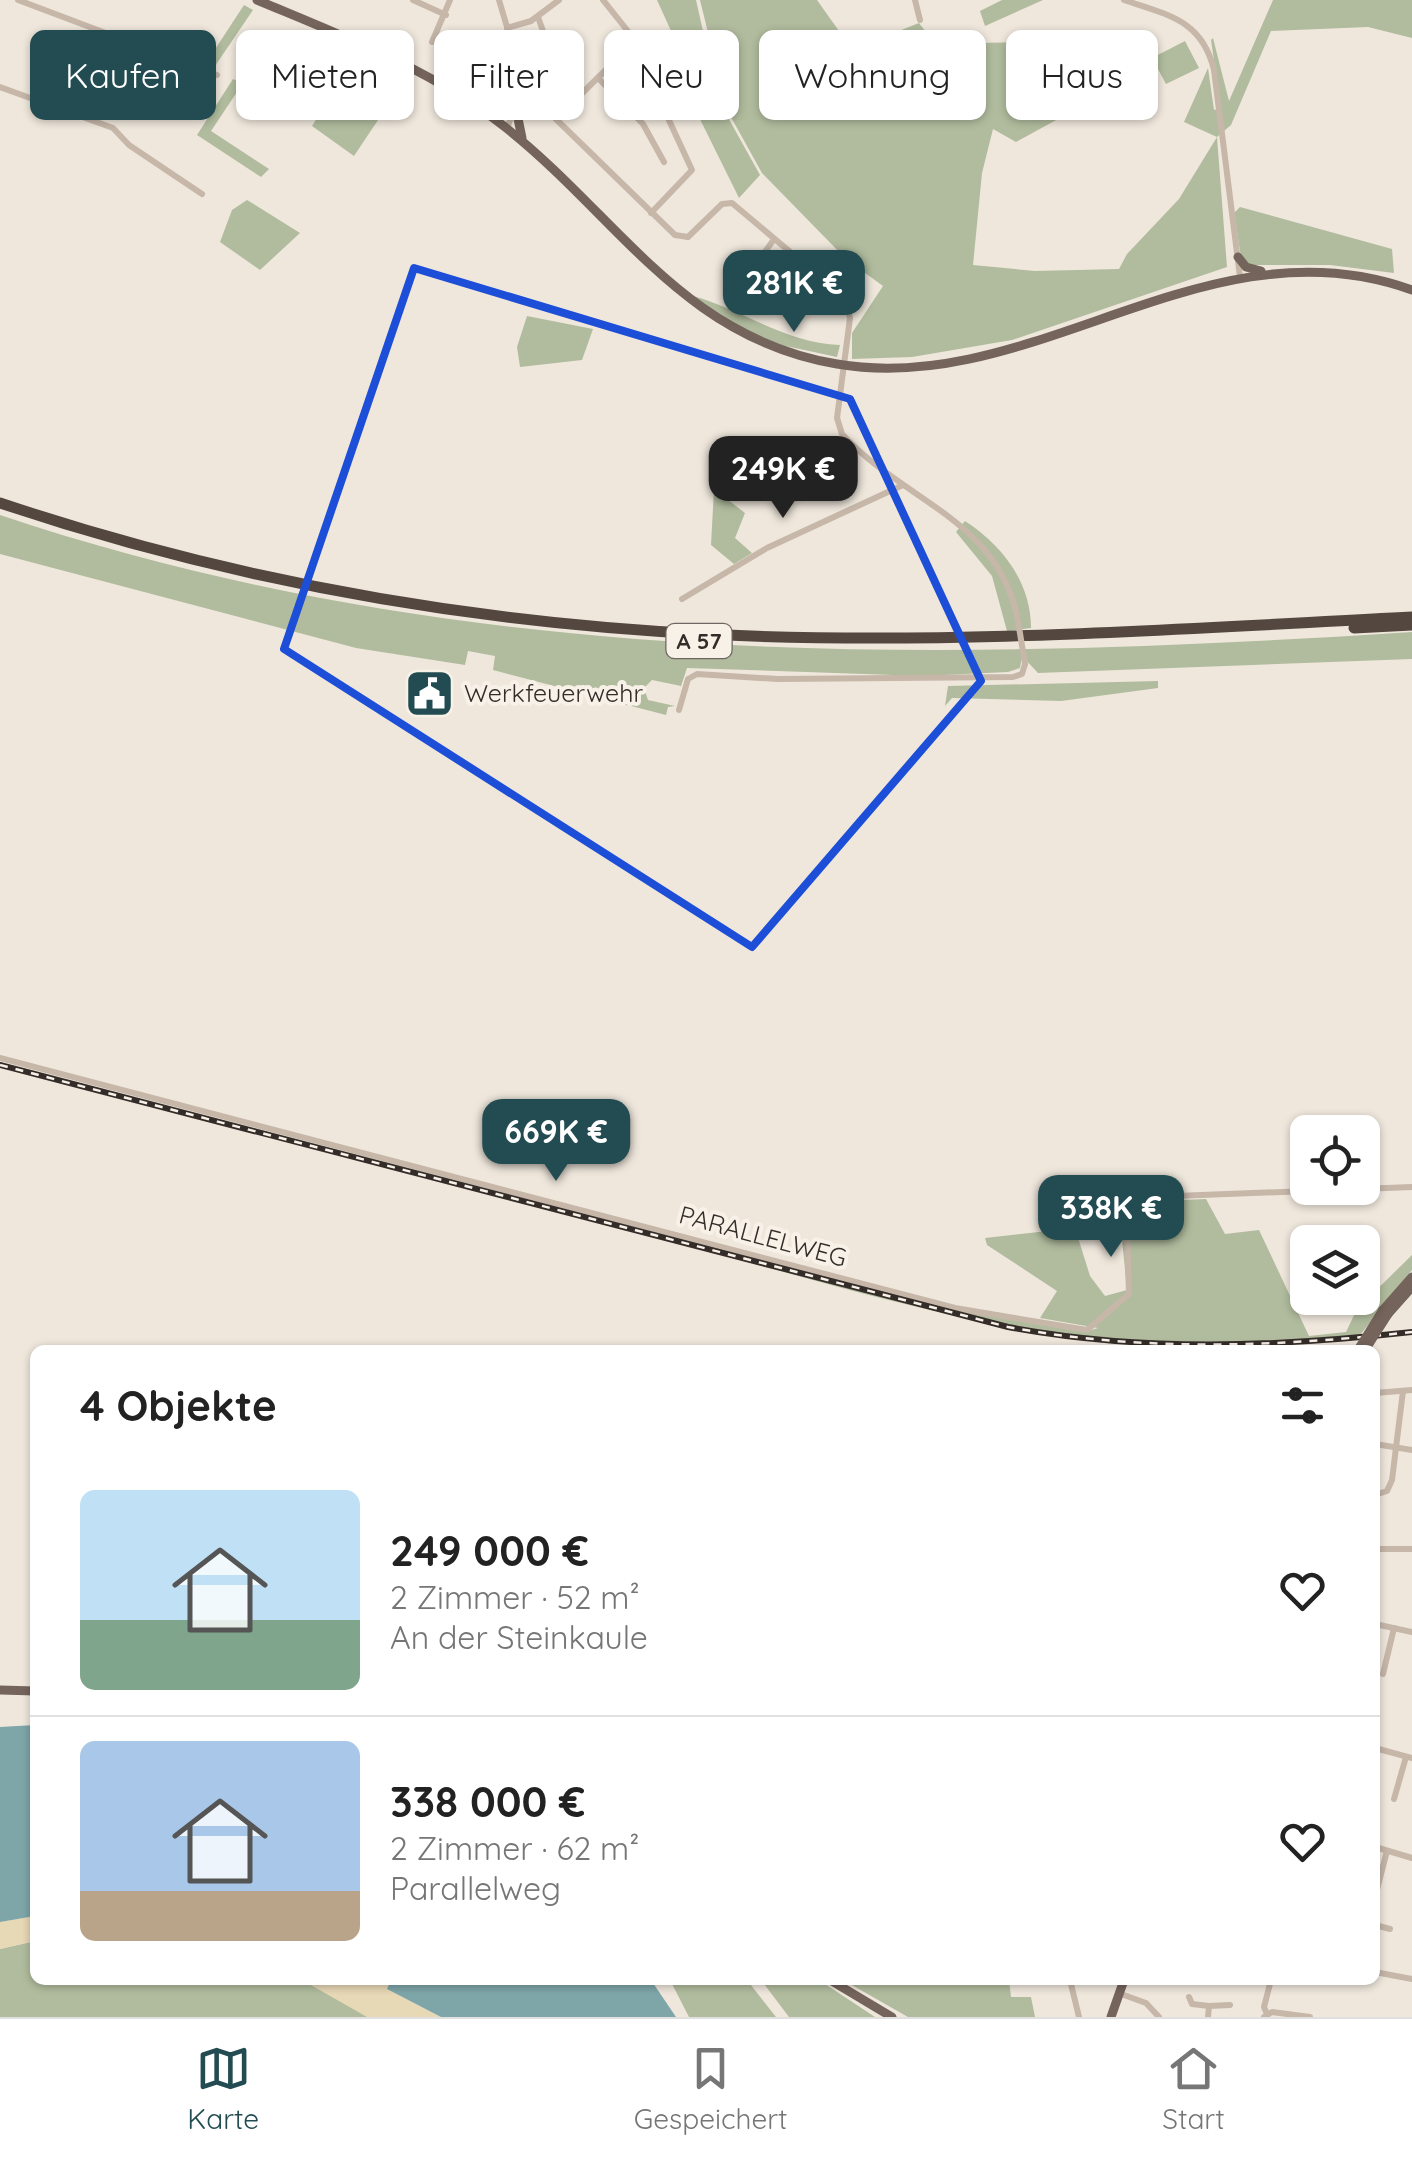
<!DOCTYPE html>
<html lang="de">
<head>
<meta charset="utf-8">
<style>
	body { margin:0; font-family:Quicksand,sans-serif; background:#f6f6f6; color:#222; height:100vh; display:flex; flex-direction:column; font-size:38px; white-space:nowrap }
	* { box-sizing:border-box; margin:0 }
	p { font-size:32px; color:#767676 }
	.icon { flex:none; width:55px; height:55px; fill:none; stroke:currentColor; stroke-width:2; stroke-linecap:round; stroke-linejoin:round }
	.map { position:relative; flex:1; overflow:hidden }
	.drawer { position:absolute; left:30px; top:1345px; width:1350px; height:640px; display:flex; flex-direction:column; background:#fff; border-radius:15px; box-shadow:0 2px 8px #0004 }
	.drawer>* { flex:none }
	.guide { position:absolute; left:30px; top:30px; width:1352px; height:90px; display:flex; gap:20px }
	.buttons { position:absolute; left:1290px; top:1115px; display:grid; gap:20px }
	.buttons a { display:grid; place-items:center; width:90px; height:90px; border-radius:15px; background:#fff; box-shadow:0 2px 8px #0004; font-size:50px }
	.price { position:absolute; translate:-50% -85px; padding:0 22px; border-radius:20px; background:#224c51; color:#fff; font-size:32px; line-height:65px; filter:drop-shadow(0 2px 5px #0008) }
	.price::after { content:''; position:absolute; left:50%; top:60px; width:30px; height:22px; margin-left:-15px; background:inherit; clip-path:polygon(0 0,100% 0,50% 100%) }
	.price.selected { background:#222; color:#fff }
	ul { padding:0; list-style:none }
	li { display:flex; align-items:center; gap:30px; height:250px; padding:0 50px }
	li+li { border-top:2px solid #e0e0e0 }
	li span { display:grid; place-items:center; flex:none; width:280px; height:200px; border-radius:15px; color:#555 }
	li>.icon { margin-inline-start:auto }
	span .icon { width:120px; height:120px; fill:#fffc; stroke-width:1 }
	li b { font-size:42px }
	h2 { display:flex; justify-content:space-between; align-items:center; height:120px; padding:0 50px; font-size:42px }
	.pill { padding:0 35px; border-radius:15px; background:#fff; box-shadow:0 2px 8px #0004; font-size:35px; line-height:90px }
	.pill.selected { background:#224c51; color:#fff }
	.tabs { display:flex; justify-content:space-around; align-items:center; height:140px; border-top:2px solid #e0e0e0; background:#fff; font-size:28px; color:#767676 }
	.tabs a { display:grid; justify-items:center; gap:5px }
	.tabs .selected { color:#224c51 }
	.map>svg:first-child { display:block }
</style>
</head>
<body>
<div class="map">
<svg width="1412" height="2017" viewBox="0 0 1412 2017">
	<rect width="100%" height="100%" fill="#efe7dc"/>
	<g fill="#b1bc9e">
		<polygon points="657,0 696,0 709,58 691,75"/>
		<polygon points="700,0 817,0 839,31 866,44 919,23 947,59 974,43 1039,42 1054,35 1076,75 1096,74 1098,78 1060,96 1069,113 1016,142 993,129 982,173 973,265 1035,271 1119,269 1127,254 1179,199 1217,137 1184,122 1208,68 1214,110 1221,108 1211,40 1213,38 1229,101 1273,0 1412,0 1412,38 1368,27 1271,31 1231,125 1217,137 1227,267 1012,340 912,357 852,359 852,333 883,286 846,259 762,173 727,110"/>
		<polygon points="1002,0 1043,0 985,26 980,11"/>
		<polygon points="244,5 253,10 215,66 208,60"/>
		<polygon points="1185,41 1199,68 1166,84 1152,58"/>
		<polygon points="359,50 386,62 370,88 392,99 354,156 312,126"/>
		<polygon points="701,69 760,175 739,198 692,103 680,89"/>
		<polygon points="233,79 243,83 211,131 269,169 261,177 197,135"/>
		<polygon points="247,200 300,233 260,270 220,242 232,210"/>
		<polygon points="1240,207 1392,249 1394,273 1330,265 1248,265 1241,257 1234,213"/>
		<path d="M693,296c51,14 92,47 147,49l-3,12 -56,-12 -34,-13z"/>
		<polygon points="527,316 593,329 582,360 520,367 517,347"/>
		<polygon points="714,489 745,513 735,538 752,553 734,564 711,545"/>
		<path d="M0,515c462,155 932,148 1412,117v27l-374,14 -16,-17 -2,12 -12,4 -86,4 -235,-8 -6,18 -29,-6 -8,8 4,12 27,6 -7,1 -2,8 -173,-45 2,-14 -27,-5 -3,14 -109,-17 -356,-94z"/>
		<path d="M965,521c37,24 66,61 66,107l-24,3 -15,-55 -36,-44z"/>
		<polygon points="1158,681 1158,688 1061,701 952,698 945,706 948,686"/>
		<path d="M1206,1199l19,35 34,-4 50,106 37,-4 11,-23 55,-54v15l-52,65c-79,9 -157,13 -236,7 -161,-13 -319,-66 -475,-107l2,-6 303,81 130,22 14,-4 -58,-10 17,-27 -70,-46 -2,-7 90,-10 15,48 15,20 22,-6 -6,-61 11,-27z"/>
		<polygon points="35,1941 35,1980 319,1980 376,2017 0,2017 0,1949"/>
		<polygon points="670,1980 747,1980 776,2017 689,2017"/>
		<polygon points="761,1980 819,1980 875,2017 789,2017"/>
		<polygon points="843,1980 1009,1980 1011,1997 1031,1997 1035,2017 908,2017"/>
	</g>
	<g fill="#e7d8b6">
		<polygon points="35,1916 35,1941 0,1949 0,1922"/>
		<polygon points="302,1980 391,1980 387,1989 441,2017 367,2017"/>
	</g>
	<g fill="#7ea6a9">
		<polygon points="35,1725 35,1916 0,1922 0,1727"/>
		<polygon points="391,1980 651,1980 676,2017 441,2017 387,1989"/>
	</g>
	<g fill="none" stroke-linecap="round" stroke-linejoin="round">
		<g stroke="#c6b7a9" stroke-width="6">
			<polyline points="18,0 217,75"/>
			<polyline points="413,0 446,15"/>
			<polyline points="499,0 523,81 507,129"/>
			<polyline points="603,0 662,74"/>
			<polyline points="915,0 920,20"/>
			<path d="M1124,0c44,15 78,20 90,70l26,207"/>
			<polyline points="538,17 559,76 579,97"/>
			<polyline points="507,28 531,21 559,0"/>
			<polyline points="432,42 450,0"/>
			<polyline points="598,78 643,124 664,162"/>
			<polyline points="0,87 113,128 129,145 202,194"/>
			<path d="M523,87l152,148 13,2 34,-33 10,-1 113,95 5,20 -13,100 5,16c62,68 157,85 176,187"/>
			<polyline points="558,117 635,41"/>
			<polyline points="651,213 692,170 667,116"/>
			<polyline points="751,293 740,286 772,242"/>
			<polyline points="803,313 823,277"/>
			<polyline points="682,599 767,548 903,485"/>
			<polyline points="679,710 688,679 697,674 778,679 1013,677 1022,674 1025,664"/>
			<polyline points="0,1058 955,1308 1087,1330 1129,1294 1127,1233 1118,1209 1124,1198 1412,1187"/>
			<polyline points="1375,1393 1412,1390"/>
			<polyline points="1375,1444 1412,1450"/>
			<polyline points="1375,1495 1387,1491 1392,1480 1403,1391"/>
			<polyline points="1375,1549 1412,1549"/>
			<polyline points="1375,1624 1412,1632"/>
			<polyline points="1383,1674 1394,1628"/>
			<polyline points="1375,1748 1412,1758"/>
			<polyline points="1394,1799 1406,1757"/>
			<polyline points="1375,1847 1412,1858"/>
			<polyline points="1375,1897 1387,1851"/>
			<polyline points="1375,1925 1390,1929"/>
			<polyline points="1375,1972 1412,1979"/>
			<polyline points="1070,1980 1079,2017"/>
			<polyline points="1121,1994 1146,2003 1159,2017"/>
			<polyline points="1189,1997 1192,2004 1209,2006"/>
			<polyline points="1267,2014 1264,2007 1271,1980"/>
			<polyline points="1208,2017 1209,2006 1230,2005"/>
			<polyline points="1264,2017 1272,2012 1310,2017"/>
		</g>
		<g stroke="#74645b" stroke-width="9">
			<path d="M257,0c86,36 174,69 248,127 114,90 177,211 332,237 197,34 370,-148 575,-74"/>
			<polyline points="516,109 522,138"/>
			<polyline points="1238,257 1246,267 1261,271"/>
			<polyline points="1383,1310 1412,1277"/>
			<polyline points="1388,1314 1412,1287"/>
			<polyline points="0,1690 35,1691"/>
			<polyline points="830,1980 892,2017"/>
			<polyline points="1111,2017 1124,1980"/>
		</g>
		<g stroke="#544740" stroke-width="11">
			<path d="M0,503c227,76 464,119 703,131 236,12 473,-5 709,-17"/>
			<polyline points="1354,628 1412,625"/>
		</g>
		<defs>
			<path id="rail" d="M0,1065l1008,262c135,25 267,20 404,5"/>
		</defs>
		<use href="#rail" stroke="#342c28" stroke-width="6"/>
		<use href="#rail" stroke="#f7f1e8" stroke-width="2.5" stroke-dasharray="8" stroke-linecap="butt"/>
		<polyline stroke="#c6b7a9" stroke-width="6" points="1018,621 1025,664"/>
		<g stroke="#74645b" stroke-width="9">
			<polyline points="1358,1350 1383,1310"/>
			<polyline points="1365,1350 1388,1314"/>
		</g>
	</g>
	<path fill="none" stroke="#1d4ed8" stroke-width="8" stroke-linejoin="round" d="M414,268l436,131 131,282 -229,266 -468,-298z"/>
	<defs>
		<symbol id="civic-square" viewBox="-11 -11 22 22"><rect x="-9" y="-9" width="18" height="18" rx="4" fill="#224c51" stroke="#f7f1e8"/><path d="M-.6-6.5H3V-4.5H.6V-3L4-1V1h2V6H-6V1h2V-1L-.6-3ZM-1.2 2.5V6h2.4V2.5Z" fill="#fff"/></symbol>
	</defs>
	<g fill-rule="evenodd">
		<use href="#civic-square" x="402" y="666" width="55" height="55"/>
	</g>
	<g text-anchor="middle" stroke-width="8" stroke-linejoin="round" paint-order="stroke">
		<rect fill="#f7f1e8" stroke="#6e6762" stroke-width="2.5" x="666.5" y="624" width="65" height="34" rx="8"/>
		<g font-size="22" font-weight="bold" fill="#342c28">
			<text x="699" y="649">A 57</text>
		</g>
		<g font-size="25" fill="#342c28" stroke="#f7f1e8" text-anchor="start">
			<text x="464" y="702">Werkfeuerwehr</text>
		</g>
		<g font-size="25" fill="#342c28" stroke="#f7f1e8">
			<text transform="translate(763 1236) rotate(15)" y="9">PARALLELWEG</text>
		</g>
	</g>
</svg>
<div class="buttons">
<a><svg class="icon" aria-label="locate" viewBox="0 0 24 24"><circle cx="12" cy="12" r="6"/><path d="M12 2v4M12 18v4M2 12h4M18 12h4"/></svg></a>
<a><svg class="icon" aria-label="layers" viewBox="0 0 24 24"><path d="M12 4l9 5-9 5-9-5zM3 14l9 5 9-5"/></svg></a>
</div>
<b class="price" style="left:794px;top:335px">281K €</b>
<b class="price selected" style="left:783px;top:521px">249K €</b>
<b class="price" style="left:556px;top:1184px">669K €</b>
<b class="price" style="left:1111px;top:1260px">338K €</b>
<div class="guide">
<a class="pill selected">Kaufen</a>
<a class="pill">Mieten</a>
<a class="pill">Filter</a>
<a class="pill">Neu</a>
<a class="pill">Wohnung</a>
<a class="pill">Haus</a>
</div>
<section class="drawer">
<h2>4 Objekte<svg class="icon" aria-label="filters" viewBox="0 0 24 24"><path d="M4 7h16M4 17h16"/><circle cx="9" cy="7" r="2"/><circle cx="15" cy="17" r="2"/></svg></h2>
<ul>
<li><span style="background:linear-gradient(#bfe0f5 65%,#7fa58c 0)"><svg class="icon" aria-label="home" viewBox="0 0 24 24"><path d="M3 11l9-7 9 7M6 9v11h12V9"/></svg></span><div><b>249 000 €</b><p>2 Zimmer · 52 m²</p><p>An der Steinkaule</p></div><svg class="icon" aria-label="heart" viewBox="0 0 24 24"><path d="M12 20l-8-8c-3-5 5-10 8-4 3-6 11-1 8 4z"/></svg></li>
<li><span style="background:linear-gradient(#a9c7e8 75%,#b9a48a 0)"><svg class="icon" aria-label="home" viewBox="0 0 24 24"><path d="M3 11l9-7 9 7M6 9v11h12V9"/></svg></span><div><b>338 000 €</b><p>2 Zimmer · 62 m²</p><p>Parallelweg</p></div><svg class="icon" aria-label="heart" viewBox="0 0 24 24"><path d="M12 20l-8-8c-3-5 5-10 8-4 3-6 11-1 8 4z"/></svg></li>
</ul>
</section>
</div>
<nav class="tabs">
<a class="selected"><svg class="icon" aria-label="map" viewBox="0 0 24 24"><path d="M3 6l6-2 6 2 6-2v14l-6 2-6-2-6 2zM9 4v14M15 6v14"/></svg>Karte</a>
<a><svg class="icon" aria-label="saved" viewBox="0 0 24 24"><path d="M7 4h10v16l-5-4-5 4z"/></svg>Gespeichert</a>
<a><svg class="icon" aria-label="home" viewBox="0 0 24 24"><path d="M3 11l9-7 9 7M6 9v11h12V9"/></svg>Start</a>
</nav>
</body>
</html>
